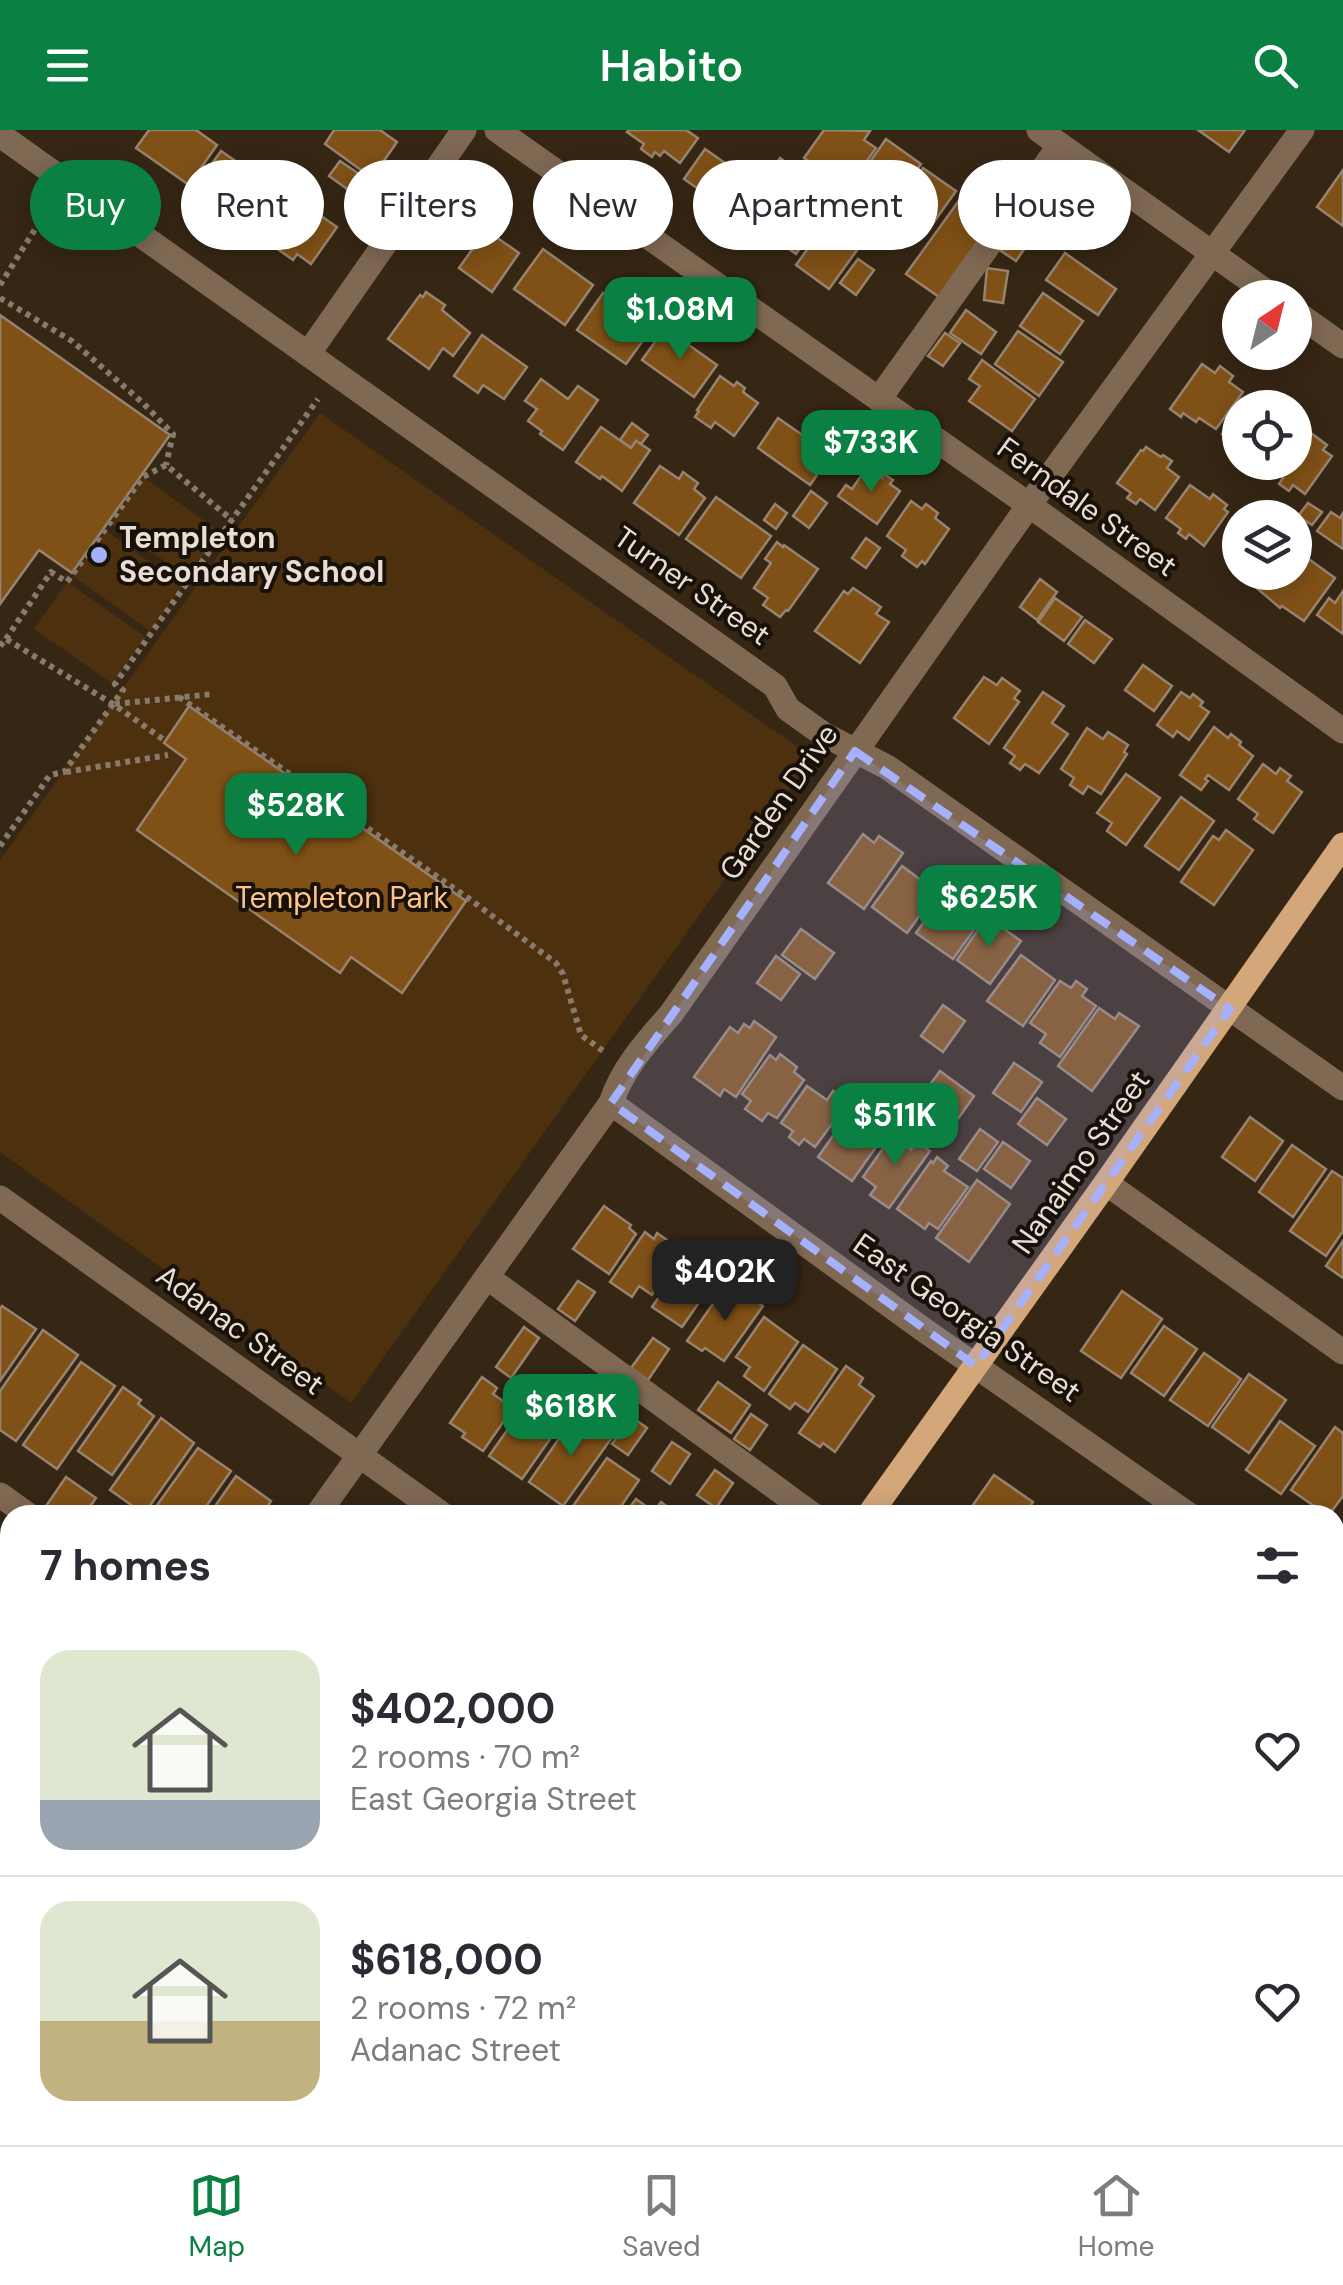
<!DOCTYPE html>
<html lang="en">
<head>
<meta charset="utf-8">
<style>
	body { margin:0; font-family:"DM Sans",sans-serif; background:#f2f2f3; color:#2b2b33; height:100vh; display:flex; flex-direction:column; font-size:38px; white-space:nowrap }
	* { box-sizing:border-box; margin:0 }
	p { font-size:32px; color:#7c7c81 }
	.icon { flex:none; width:55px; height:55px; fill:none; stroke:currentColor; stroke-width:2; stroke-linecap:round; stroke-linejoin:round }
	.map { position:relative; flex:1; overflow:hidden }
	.drawer { position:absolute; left:0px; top:1375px; width:1345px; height:640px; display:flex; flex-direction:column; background:#fff; border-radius:30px 30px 0 0; box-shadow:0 5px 25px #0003 }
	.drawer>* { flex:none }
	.guide { position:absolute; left:30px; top:30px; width:1285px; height:90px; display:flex; gap:20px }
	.needle { width:65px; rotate:35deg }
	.controls { position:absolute; left:1222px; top:150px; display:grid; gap:20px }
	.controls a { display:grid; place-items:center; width:90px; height:90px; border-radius:50%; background:#fff; box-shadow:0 5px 25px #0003; font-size:50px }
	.price { position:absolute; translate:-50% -85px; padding:0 22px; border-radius:20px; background:#0b8043; color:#fff; font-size:32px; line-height:65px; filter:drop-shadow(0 2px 5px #0008) }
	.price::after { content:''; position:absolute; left:50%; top:60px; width:30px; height:22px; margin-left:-15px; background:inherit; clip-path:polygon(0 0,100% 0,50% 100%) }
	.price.selected { background:#222; color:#fff }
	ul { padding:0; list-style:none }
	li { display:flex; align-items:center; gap:30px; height:250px; padding:0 40px }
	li+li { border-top:2px solid #e1e1e2 }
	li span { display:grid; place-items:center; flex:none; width:280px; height:200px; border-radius:30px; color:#555 }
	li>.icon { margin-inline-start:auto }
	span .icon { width:120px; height:120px; fill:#fffc; stroke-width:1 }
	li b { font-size:42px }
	h2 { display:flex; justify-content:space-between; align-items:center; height:120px; padding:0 40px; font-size:42px }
	.chip { padding:0 35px; border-radius:45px; background:#fff; box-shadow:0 5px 25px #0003; font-size:35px; line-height:90px }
	.chip.selected { background:#0b8043; color:#fff }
	header { display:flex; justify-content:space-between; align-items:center; height:130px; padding:0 40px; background:#0b8043; color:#fff; font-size:45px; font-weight:600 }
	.tabs { display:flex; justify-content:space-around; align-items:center; height:140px; border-top:2px solid #e1e1e2; background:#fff; font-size:28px; color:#7c7c81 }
	.tabs a { display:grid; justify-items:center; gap:5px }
	.tabs .selected { color:#0b8043 }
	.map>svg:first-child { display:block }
</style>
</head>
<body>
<header><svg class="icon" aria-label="menu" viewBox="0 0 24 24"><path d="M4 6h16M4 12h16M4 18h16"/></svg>Habito<svg class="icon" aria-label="search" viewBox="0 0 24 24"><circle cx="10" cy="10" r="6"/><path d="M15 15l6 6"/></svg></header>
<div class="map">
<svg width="1343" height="2015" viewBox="0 0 1343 2015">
	<rect width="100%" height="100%" fill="#362614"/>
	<g fill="#4d300e">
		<polygon points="320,283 812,627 351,1273 0,1022 0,730"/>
		<polygon points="143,347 220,402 187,447 110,393"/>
		<polygon points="105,400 183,456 150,501 73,446"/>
		<polygon points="67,452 146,507 113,554 34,499"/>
	</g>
	<g fill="#805117" stroke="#97836f" stroke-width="2.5">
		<polygon points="149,0 196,0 217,15 189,55 136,18"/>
		<polygon points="334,0 380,0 397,12 372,48 325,14"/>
		<polygon points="629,0 686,0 698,8 680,33 664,21 660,26 655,22 652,27 641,19 644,14 627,2"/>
		<polygon points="824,0 870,1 864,10 876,18 848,58 838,51 832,60 807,42 813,34 804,28"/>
		<polygon points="1198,0 1245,0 1229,22"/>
		<polygon points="886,9 921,34 886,84 851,59"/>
		<polygon points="705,19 755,54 734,84 684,49"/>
		<polygon points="221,21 250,41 220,83 191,63"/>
		<polygon points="780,28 798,41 789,55 771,42"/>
		<polygon points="340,31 368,50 357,66 329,46"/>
		<polygon points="923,38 956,61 924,106 891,83"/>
		<polygon points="1343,40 1343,96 1317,77"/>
		<polygon points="764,60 815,96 796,124 745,87"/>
		<polygon points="276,65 290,75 266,108 253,98"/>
		<polygon points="963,65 980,77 983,73 1001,86 942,169 906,144"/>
		<polygon points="295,68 337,97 311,134 297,124 293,130 265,110"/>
		<polygon points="832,85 865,109 829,159 796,135"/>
		<polygon points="1019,94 1034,105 1016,131 1001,121"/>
		<polygon points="486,100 519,123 492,162 459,138"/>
		<polygon points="543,119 593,155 565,195 514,159"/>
		<polygon points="1065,123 1116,159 1098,185 1046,150"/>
		<polygon points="858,129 874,140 856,165 840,153"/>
		<polygon points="987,138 1008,141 1003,173 984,170"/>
		<polygon points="426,162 445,175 442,180 470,203 453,226 443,218 429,239 388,209 420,165 423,167"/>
		<polygon points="603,163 652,198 626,234 577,200"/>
		<polygon points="1043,163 1083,191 1060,224 1020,196"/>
		<polygon points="966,180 996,202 981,224 950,203"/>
		<polygon points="0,185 170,305 72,443 39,420 0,474"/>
		<polygon points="665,198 717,235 694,267 642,230"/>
		<polygon points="1018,201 1063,232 1039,266 995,234"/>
		<polygon points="945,203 960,213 943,236 928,226"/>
		<polygon points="482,205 527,237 504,269 483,255 478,263 454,246"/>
		<polygon points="982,230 1035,269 1012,301 969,271 980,256 969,249"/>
		<polygon points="1202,234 1215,243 1220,236 1233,246 1229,252 1243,262 1216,299 1199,288 1196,292 1183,283 1181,287 1170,279"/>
		<polygon points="720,246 734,256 737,252 745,258 743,262 758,273 734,306 715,292 711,298 695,287 699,281 697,280"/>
		<polygon points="541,249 568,269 578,256 598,270 563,320 540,304 542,301 528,291 537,279 525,271"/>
		<polygon points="1240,280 1240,323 1228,315 1231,311 1222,304"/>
		<polygon points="778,288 831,325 810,355 758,318"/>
		<polygon points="632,293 648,305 641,314 636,311 631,318 620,310"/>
		<polygon points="601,297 631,318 636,311 650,320 622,361 602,346 600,349 576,332"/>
		<polygon points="1296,301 1307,309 1311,303 1327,315 1323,320 1332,326 1305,364 1293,355 1289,361 1279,354 1283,348 1269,338 1274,332 1295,332"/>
		<polygon points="1146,317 1161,327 1163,325 1172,331 1167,338 1179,347 1155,380 1140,369 1136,374 1127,368 1131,363 1117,353 1141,320 1143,321"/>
		<polygon points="660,336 679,349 683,342 698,353 694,359 705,368 679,405 634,373"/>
		<polygon points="867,337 882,348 884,344 893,350 890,354 900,361 877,394 838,366 846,355 852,359"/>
		<polygon points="1190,355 1210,369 1213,364 1227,375 1224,379 1228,382 1204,416 1189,404 1186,409 1178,403 1181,399 1166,388"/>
		<polygon points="811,361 827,373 809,398 793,386"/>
		<polygon points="716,367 771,406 741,448 686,409"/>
		<polygon points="911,371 922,379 926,374 938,383 935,388 949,399 925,434 922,431 917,437 902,426 906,420 887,406"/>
		<polygon points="1308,373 1322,382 1312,395 1298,386"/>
		<polygon points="775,374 787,383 776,399 764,390"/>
		<polygon points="1331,382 1340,388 1343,383 1343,419 1317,401"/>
		<polygon points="866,408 880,418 866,438 852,428"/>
		<polygon points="777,412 783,417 784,415 818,439 788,481 786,480 780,487 763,475 768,468 754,458 771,433 765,429"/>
		<polygon points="1295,419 1335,448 1304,491 1282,476 1280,478 1253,455 1262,442 1295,442"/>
		<polygon points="1040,449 1057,462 1037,490 1020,477"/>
		<polygon points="853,458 881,477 876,484 889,492 860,533 815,501 844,461 848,464"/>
		<polygon points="1343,461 1343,504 1317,485 1329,468 1335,473"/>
		<polygon points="1055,468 1082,487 1064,511 1038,492"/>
		<polygon points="1085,490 1112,509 1094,533 1068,514"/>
		<polygon points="1143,535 1172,556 1154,581 1125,560"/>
		<polygon points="984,547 997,555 1002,548 1020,561 1014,568 1019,572 989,614 954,588"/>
		<polygon points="1043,562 1064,576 1052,593 1068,604 1039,643 1025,634 1020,640 1010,633 1015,626 1004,618"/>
		<polygon points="1181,562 1190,568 1193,564 1203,572 1200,576 1209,582 1189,610 1177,601 1173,607 1157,595"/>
		<polygon points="189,576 466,771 402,863 351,827 340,843 137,700 186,629 164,613"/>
		<polygon points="1214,597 1228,608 1231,604 1241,612 1239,615 1253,626 1229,660 1208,645 1205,649 1208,651 1201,660 1180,645"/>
		<polygon points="1087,598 1103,609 1108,602 1128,615 1124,622 1127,624 1101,664 1088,656 1083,664 1070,655 1074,648 1061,639"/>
		<polygon points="1263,634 1276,644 1280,638 1291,646 1287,651 1302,662 1273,703 1254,689 1258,684 1238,669"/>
		<polygon points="1126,644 1160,668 1126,715 1107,701 1112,693 1097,683"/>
		<polygon points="1181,667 1214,691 1179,740 1145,716"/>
		<polygon points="1226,700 1253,720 1214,775 1181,752 1213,706 1219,710"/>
		<polygon points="863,704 874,713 879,706 903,723 864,779 828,753"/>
		<polygon points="902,736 937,762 907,803 872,777"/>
		<polygon points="942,766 979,793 953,829 916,803"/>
		<polygon points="987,787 1021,811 990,854 957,830"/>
		<polygon points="801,799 834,823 815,849 782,825"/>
		<polygon points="1021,825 1055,850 1023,896 987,871"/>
		<polygon points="776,826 800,844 781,870 757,853"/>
		<polygon points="1060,851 1071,858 1076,851 1087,859 1082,866 1096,876 1060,927 1040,913 1046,904 1030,893"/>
		<polygon points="943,875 965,891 943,922 921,906"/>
		<polygon points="1099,878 1115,889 1119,883 1139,896 1092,961 1058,936"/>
		<polygon points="754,891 776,907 736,967 724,959 720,966 694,947 730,897 738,903 744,894 750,898"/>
		<polygon points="780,924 797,937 794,942 804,950 777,988 768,983 762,991 745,979 751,971 742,964 770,925 776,930"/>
		<polygon points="1014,933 1042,952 1021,982 993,963"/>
		<polygon points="940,941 974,966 953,996 918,971"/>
		<polygon points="807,956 827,970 833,961 848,972 815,1017 804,1009 799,1015 789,1007 793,1001 781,993"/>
		<polygon points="864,962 898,986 852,1051 818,1027"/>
		<polygon points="1037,968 1066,989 1047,1015 1018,994"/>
		<polygon points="1250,987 1283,1011 1255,1051 1222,1027"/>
		<polygon points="897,998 911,1009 906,1016 911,1020 917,1012 930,1021 889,1078 870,1065 876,1057 863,1047"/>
		<polygon points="980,999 998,1012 977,1041 959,1029"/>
		<polygon points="1003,1012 1030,1031 1011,1058 984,1039"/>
		<polygon points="1292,1015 1326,1039 1293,1087 1259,1062"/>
		<polygon points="937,1027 948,1036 944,1041 968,1057 938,1099 929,1093 925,1099 897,1079 931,1031 933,1033"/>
		<polygon points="1332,1041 1343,1048 1343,1101 1326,1126 1290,1101"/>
		<polygon points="977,1050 1010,1074 969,1132 936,1108"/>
		<polygon points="604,1076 631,1095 629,1098 636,1104 609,1144 573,1119"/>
		<polygon points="645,1102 654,1109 657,1103 670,1112 666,1118 679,1126 652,1165 639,1156 632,1167 610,1152"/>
		<polygon points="1343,1111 1343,1148 1326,1136"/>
		<polygon points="684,1131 696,1140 701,1133 718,1145 682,1197 652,1177"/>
		<polygon points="578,1151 595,1162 575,1191 558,1179"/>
		<polygon points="724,1158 738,1168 742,1162 763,1176 724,1231 705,1218 702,1221 687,1211"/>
		<polygon points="1122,1161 1162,1189 1121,1248 1081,1221"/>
		<polygon points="2,1176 36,1199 0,1251 0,1179"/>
		<polygon points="764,1187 798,1212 764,1261 744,1246 750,1237 736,1227"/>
		<polygon points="1164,1196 1197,1219 1164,1266 1131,1243"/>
		<polygon points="524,1197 539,1208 511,1248 496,1237"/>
		<polygon points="43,1200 78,1225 16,1311 0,1300 0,1261"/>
		<polygon points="653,1208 669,1219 648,1250 631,1238"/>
		<polygon points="803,1215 837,1239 808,1282 795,1273 790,1279 769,1264"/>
		<polygon points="1204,1223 1241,1249 1208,1296 1170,1270"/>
		<polygon points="81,1232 115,1256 57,1339 23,1315"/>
		<polygon points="846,1236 863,1248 859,1255 874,1266 835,1322 823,1313 820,1317 799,1303"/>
		<polygon points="1249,1244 1286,1270 1249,1323 1212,1297"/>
		<polygon points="482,1247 497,1258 493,1264 513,1278 483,1321 462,1307 465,1303 450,1293"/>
		<polygon points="718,1252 750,1275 731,1303 698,1280"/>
		<polygon points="123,1257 141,1270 138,1274 154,1286 112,1345 78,1321"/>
		<polygon points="536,1259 569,1282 522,1349 489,1326"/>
		<polygon points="578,1281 613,1306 563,1376 529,1352"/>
		<polygon points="751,1284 767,1295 750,1320 734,1309"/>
		<polygon points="632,1287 647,1298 628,1325 612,1314"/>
		<polygon points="161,1288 194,1313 144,1384 110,1360"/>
		<polygon points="1280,1291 1315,1316 1281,1364 1246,1340"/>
		<polygon points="1335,1297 1343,1303 1343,1366 1329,1385 1327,1385 1291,1360"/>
		<polygon points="672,1312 690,1324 670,1354 652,1341"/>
		<polygon points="198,1318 231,1341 200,1385 150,1385"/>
		<polygon points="607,1328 639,1350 615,1385 570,1385 568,1383"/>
		<polygon points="715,1340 733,1353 716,1378 697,1365"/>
		<polygon points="994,1345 1033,1372 1024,1385 966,1385"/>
		<polygon points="236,1346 271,1371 262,1385 209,1385"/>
		<polygon points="66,1347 96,1368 84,1385 53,1385 44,1379"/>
		<polygon points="636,1369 654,1382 661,1372 677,1384 624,1385"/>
		<polygon points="10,1498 10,1567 0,1560 0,1512"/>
		<polygon points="1335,1584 1343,1590 1343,1617 1335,1628"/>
		<polygon points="1343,1634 1343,1683 1335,1677 1335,1645"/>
		<polygon points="10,1998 10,2005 27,2005 40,2014 0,2015 0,2011"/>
		<polygon points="220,2005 265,2005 258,2015 224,2015 221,2012 224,2007"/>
		<polygon points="276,2005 335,2005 328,2015 269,2015"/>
		<polygon points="635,2005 682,2005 675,2015 649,2015"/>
		<polygon points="1089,2005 1143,2005 1136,2015 1097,2015 1087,2008"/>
		<polygon points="1147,2005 1187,2005 1198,2013 1197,2015 1140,2015"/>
	</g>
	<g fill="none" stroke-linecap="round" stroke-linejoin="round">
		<g stroke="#887a6c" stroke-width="6" stroke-dasharray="5 5" stroke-linecap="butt">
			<polyline points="0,155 49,77"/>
			<polyline points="0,168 72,211 143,273 173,304 166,335"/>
			<polyline points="6,509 51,442 67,452 143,347 166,335 232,390"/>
			<polyline points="0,516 6,509 113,574 164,610"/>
			<polyline points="179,567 468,768 556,833 563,844 581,905 606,923"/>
			<polyline points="115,574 213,564"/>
			<polyline points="66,642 168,625"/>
			<polyline points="0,716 50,645 64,642 123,560 115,554 318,269"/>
		</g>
		<g stroke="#7f6953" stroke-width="25">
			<polyline points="497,0 1029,375 1343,601"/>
			<polyline points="1039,0 1275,168"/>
			<polyline points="0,5 775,556 788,579 823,604 887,637 1343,958"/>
			<polyline points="1295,182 1343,216"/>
			<polyline points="308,224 464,0"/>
			<polyline points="879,269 1060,15"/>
			<polyline points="611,973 924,1200 1189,1385"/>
			<polyline points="1106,1053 1343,1222"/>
			<polyline points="0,1068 443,1385"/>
			<polyline points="488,1148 813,1385"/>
			<polyline points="0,1365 28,1385"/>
			<path d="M317,1385l294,-412c11,-34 36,-62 60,-89l358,-509 273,-375"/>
			<polyline points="1335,1487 1343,1493"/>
			<polyline points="0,1660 10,1668"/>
			<polyline points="1335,1753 1343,1758"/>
			<polyline points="0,1839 10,1825"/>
			<polyline points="1335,1927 1343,1915"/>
			<polyline points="0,1961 10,1968"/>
			<polyline points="62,2005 76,2015"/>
			<polyline points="545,2005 559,2015"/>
			<polyline points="922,2005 936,2015"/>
			<polyline points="1323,2005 1337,2015"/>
			<polyline points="765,2015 772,2005"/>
			<polyline points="1267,2015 1276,2005"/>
		</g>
		<g stroke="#d4a77a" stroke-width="25">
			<polyline points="869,1385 1106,1053 1343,715"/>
			<polyline points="425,2015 432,2005"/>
		</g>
	</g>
	<path fill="#a5b1fc" fill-opacity="0.2" stroke="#a5b1fc" stroke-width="8" stroke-dasharray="20 12" stroke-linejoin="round" d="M855,621l375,258 -254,357 -365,-263z"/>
	<circle fill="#a5b1fc" stroke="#181109" stroke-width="4" cx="99" cy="425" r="10"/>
	<g text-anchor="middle" stroke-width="8" stroke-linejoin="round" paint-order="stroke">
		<g font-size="30" fill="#e9ded3" stroke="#181109">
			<text transform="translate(1087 377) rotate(36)" y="10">Ferndale Street</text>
			<text transform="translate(692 456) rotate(35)" y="10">Turner Street</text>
			<text transform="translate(779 672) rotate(-55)" y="10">Garden Drive</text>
			<text transform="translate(1081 1032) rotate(-55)" y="10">Nanaimo Street</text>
			<text transform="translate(967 1188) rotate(35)" y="10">East Georgia Street</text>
			<text transform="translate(240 1200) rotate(36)" y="10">Adanac Street</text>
		</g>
		<g font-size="30" font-weight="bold" fill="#e9ded3" stroke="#181109" text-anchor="start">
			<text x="119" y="418">Templeton<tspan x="119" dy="34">Secondary School</tspan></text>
		</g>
		<g font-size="30" fill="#fec58a" stroke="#181109">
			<text x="342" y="778">Templeton Park</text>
		</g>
	</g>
</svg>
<div class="controls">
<a><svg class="needle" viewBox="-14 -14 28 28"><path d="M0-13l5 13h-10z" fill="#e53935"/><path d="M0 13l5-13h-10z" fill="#7c7c81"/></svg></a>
<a><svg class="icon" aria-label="locate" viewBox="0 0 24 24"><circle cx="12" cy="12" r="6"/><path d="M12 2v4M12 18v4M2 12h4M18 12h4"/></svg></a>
<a><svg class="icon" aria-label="layers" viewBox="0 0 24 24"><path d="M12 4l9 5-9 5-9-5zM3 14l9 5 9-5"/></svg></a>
</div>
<b class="price" style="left:680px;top:232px">$1.08M</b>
<b class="price" style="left:871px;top:365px">$733K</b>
<b class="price" style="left:296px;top:728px">$528K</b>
<b class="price" style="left:989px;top:820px">$625K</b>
<b class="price" style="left:895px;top:1038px">$511K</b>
<b class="price selected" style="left:725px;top:1194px">$402K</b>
<b class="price" style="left:571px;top:1329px">$618K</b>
<div class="guide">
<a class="chip selected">Buy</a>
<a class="chip">Rent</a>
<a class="chip">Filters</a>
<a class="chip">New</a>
<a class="chip">Apartment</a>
<a class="chip">House</a>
</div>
<section class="drawer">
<h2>7 homes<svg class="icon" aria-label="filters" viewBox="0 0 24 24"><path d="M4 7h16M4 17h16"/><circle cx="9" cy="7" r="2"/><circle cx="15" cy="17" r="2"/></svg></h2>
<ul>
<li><span style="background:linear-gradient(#dfe7d0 75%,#9aa5b1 0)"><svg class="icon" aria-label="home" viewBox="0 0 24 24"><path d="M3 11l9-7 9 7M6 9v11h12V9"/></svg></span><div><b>$402,000</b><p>2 rooms · 70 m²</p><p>East Georgia Street</p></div><svg class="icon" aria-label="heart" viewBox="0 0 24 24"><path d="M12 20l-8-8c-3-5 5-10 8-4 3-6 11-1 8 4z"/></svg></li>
<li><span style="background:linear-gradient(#dfe7d0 60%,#c2b280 0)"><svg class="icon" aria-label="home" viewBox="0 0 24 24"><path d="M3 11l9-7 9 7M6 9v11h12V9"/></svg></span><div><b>$618,000</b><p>2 rooms · 72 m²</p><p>Adanac Street</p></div><svg class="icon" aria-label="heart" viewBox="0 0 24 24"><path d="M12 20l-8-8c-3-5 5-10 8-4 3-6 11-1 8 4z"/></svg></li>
</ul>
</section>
</div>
<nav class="tabs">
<a class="selected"><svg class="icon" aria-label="map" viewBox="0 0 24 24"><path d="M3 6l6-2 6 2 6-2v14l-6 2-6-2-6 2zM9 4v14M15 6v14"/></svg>Map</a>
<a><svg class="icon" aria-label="saved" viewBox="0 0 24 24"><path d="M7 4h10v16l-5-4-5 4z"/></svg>Saved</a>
<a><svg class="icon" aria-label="home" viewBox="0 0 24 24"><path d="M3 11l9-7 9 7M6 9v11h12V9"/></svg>Home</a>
</nav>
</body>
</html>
